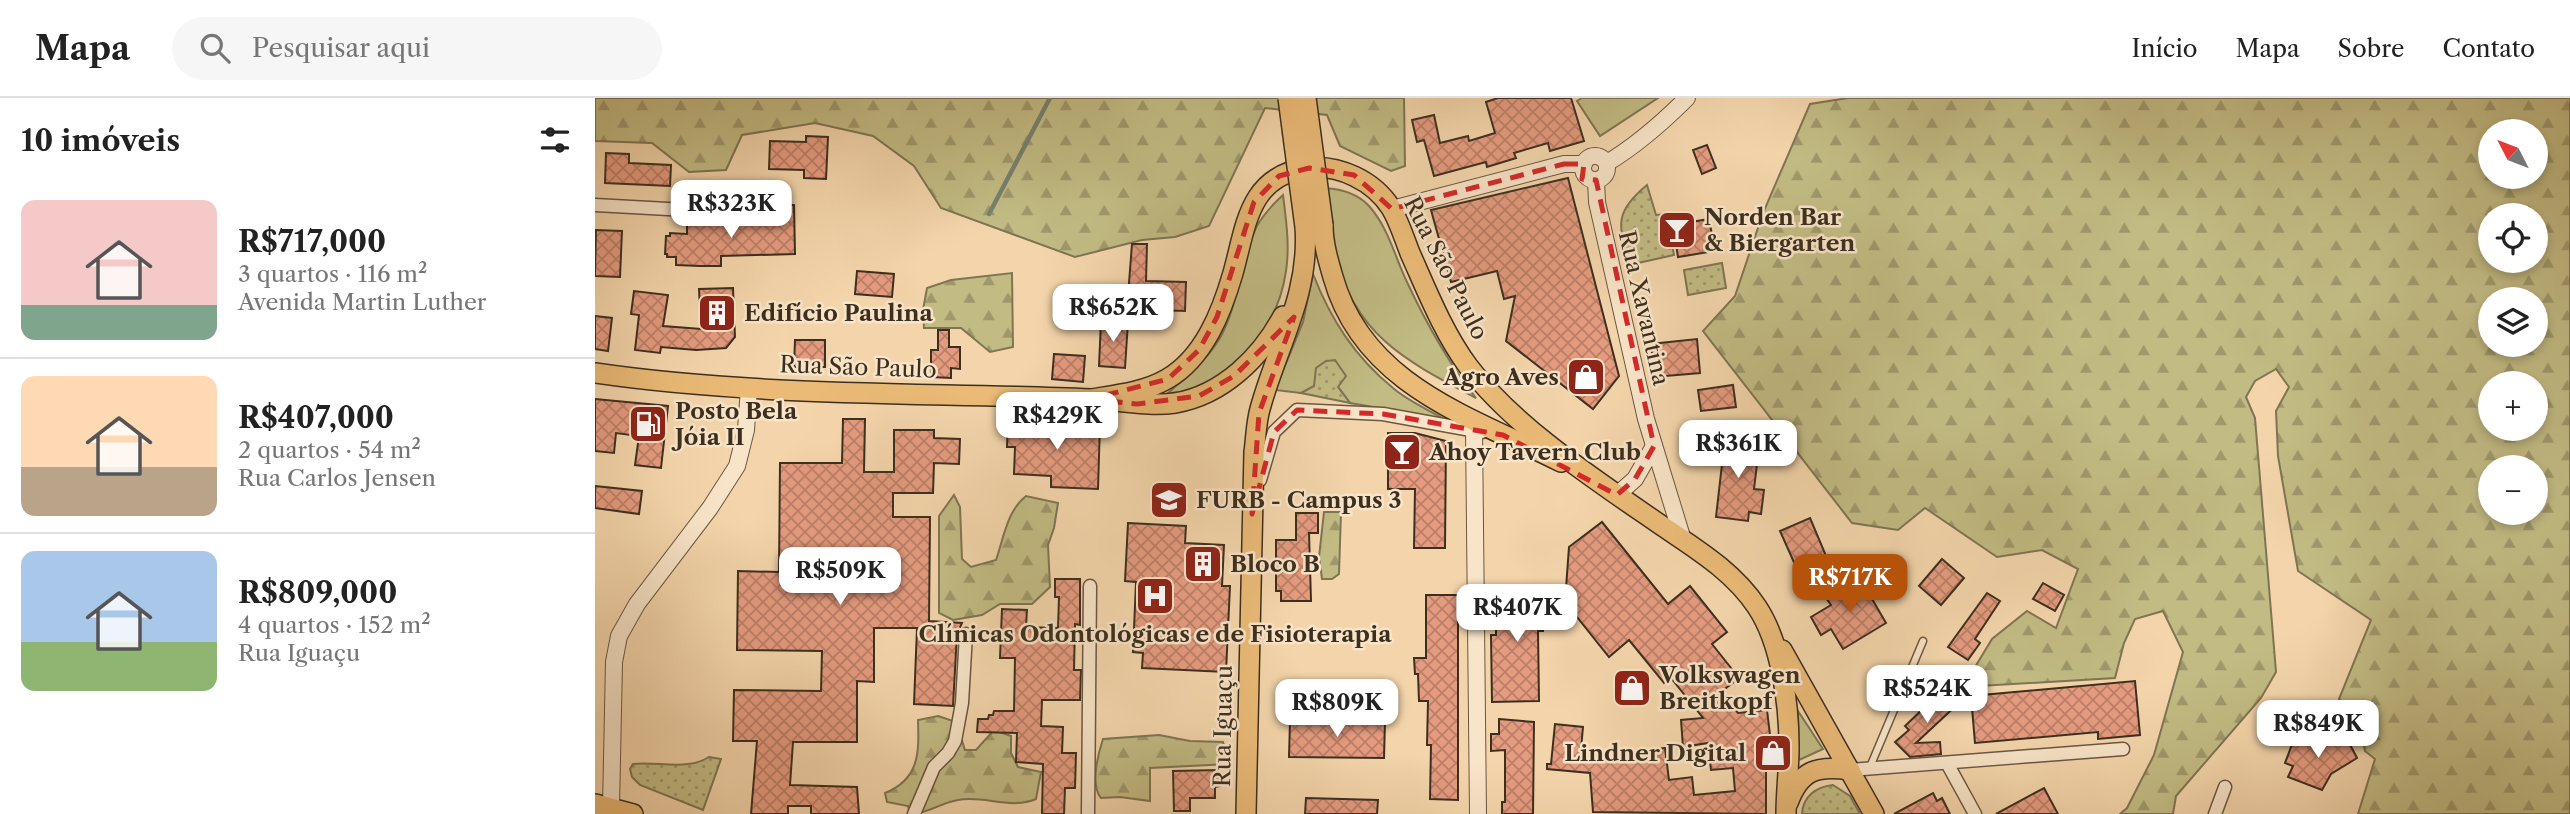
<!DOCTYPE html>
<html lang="pt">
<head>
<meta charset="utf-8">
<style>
	body { margin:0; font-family:"Libre Caslon Text",serif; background:#f6f6f6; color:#222; height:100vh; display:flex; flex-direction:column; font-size:26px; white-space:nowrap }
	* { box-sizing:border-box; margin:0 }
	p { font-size:23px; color:#767676 }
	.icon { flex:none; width:38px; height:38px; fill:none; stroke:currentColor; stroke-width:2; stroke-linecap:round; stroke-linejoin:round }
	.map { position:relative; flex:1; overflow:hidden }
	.details { display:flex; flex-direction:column; background:#fff; width:595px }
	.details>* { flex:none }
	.needle { width:46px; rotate:312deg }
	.controls { position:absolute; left:1883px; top:21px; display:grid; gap:14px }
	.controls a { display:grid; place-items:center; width:70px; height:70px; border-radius:50%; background:#fff; box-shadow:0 4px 10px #0003; font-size:35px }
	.price { position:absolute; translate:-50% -60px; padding:0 16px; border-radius:14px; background:#fff; color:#222; font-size:23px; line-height:46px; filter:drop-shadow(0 2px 4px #0008) }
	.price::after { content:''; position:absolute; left:50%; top:42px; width:21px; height:16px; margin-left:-10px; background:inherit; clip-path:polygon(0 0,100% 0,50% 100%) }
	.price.active { background:#b45309; color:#fff }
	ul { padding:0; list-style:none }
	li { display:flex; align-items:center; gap:21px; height:175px; padding:0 21px }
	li+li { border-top:2px solid #e0e0e0 }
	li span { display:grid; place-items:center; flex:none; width:196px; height:140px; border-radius:14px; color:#555 }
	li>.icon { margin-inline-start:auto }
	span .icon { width:84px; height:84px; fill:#fffc; stroke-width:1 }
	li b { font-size:30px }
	h2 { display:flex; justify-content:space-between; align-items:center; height:84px; padding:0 21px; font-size:30px }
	header { display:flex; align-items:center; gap:42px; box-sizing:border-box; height:98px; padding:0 35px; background:#fff; border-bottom:2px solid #e0e0e0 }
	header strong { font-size:33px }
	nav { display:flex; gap:38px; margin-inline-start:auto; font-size:24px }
	.search { width:490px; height:63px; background:#f6f6f6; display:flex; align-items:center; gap:18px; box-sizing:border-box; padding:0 24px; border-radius:38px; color:#767676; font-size:26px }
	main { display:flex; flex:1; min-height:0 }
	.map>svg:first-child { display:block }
</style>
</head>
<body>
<header>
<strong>Mapa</strong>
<div class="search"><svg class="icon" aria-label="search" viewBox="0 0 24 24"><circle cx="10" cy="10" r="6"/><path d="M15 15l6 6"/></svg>Pesquisar aqui</div>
<nav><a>Início</a><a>Mapa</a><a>Sobre</a><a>Contato</a></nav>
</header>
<main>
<section class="details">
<h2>10 imóveis<svg class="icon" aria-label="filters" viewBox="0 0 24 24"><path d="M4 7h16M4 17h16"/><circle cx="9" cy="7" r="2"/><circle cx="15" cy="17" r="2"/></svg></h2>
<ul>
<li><span style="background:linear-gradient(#f6c9c9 75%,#7fa58c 0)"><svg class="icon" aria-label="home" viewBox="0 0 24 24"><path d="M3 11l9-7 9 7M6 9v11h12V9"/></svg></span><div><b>R$717,000</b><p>3 quartos · 116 m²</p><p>Avenida Martin Luther</p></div></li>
<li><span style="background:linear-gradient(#ffd9b3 65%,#b9a48a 0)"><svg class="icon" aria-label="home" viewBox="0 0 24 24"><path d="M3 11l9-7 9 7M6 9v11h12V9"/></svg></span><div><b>R$407,000</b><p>2 quartos · 54 m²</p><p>Rua Carlos Jensen</p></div></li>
<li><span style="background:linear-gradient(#a9c7e8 65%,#8fb573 0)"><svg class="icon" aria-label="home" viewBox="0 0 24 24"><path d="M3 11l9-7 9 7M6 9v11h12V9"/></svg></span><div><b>R$809,000</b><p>4 quartos · 152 m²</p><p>Rua Iguaçu</p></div></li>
</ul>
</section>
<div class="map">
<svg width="1975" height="716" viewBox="0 0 1975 716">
	<defs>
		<pattern id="forest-firs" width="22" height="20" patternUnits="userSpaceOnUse" patternTransform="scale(1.75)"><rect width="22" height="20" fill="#c2bb84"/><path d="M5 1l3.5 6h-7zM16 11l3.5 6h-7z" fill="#9f986b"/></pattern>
		<pattern id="park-dots" width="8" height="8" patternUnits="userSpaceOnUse" patternTransform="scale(1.75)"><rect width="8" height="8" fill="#c2bb84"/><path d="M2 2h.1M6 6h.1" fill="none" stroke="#9f986b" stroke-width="1.8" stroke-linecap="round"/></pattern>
		<pattern id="building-cross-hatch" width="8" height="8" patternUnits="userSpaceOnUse" patternTransform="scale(1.75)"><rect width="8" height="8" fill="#e59b7f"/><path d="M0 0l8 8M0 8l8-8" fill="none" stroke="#bb7f67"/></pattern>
	</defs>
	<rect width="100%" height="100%" fill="#f4d5ab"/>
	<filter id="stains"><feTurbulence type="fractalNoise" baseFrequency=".00286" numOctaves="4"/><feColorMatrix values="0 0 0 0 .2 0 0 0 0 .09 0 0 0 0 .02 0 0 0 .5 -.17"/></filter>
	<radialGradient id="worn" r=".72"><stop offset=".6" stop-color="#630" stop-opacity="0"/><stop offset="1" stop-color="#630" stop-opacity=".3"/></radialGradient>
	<g fill="#c2bb84" stroke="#7f7552" stroke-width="2">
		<polygon points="987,0 1063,0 1005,38 982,3"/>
		<path d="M730,90c17,1 32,5 44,18 19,21 26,51 38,76 20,43 40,79 69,116 -70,-37 -121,-62 -142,-145 -6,-21 -6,-43 -9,-65z"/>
		<path d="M688,97c3,25 7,50 3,76 -6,44 -36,92 -76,113 -13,7 -28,8 -42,9 18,-16 39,-33 52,-55 19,-34 21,-81 38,-114 7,-11 15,-20 25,-29z"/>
		<path d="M718,176c18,46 42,83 80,114 15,13 34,21 51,31l-94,-16 -12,-16 -23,-1 -14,7 -26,-3 28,-68z"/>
		<polygon points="1203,613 1228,651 1204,662"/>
	</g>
	<g fill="url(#forest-firs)" stroke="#7f7552" stroke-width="2" fill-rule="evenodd">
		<polygon points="0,0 809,0 810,68 796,73 745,48 732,17 670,10 614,128 580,139 547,142 480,159 346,110 319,68 278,38 220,25 147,37 131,72 94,74 57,45 0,43"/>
		<path d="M1253,0h722v716h-212l17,-55 -10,-8 -3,-18 5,-6 -28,-28 32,-79 -73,-49 -20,-115 -2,-45 13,-24 -13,-18 -21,12 -9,16 9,21 21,254 -15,26 -85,98 -3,18h-53l7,-6 27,-53 29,-103 -20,-41 -28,8 -11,24 -9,35 -152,9 29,-48 35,-28 29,17 22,-59 -36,-19 -45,7 -72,-49 -27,22 -46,-7 -149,-192 32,-35 28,-83 47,-109zM1941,33v46h-46v-46zM1941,117v46h-46v-46zM1895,201h46v46h-46zM1941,285v46h-46v-46zM1941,369v46h-46v-46z"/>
		<polygon points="417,175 418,249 395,254 366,230 329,230 328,212 332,190 356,182"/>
		<path d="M359,397l6,12 2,52 9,8 25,-7c8,-23 11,-49 30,-64l32,7 -4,25 -6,17 2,42 -18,17h-32l-18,11 -29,5 -14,-7v-97z"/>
		<polygon points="729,414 746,414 744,476 737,481 727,481 724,459"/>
		<path d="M343,618l18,6 9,28h11l18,-20 17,6v17l7,14 23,5 -5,27c-26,11 -52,-4 -78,1 -18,3 -30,14 -48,14l-2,-8 -21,-4 -2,-9c35,-14 34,-41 33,-73z"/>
		<path d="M564,637l31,6 33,1 6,22 -79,4v33l-30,-4 -19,1c-11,-13 -3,-44 2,-59z"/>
	</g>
	<g fill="url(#park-dots)" stroke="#7f7552" stroke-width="2">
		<path d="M1052,87l9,30 10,-1 8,41 -45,10c-10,-40 -16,-52 18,-80z"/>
		<polygon points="1127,165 1131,190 1093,197 1089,172"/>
		<polygon points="740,262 751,278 743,289 755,305 706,295 719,288 721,270 731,263"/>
		<path d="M114,659l12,2 -18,51 -63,-25 -8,-8 -2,-8 3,-5c24,-3 55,7 76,-7z"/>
		<path d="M1238,687l17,11 10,18h-58c1,-18 14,-27 31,-29z"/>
	</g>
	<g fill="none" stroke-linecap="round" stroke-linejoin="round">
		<polyline stroke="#76826f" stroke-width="4.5" points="394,116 455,0"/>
	</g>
	<g fill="url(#building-cross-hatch)" stroke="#3c2f1f" stroke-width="2">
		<polygon points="903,0 976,0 989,43 955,53 953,45 919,55 921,60 892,69 891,64 839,78 829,42 822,44 817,22 839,17 845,45 873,38 874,43 900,35 891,4"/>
		<polygon points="211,38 233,39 231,81 209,80 209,72 174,71 175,43 211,44"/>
		<polygon points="1112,47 1121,70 1107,76 1098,52"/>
		<polygon points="11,55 34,56 34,65 76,67 75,88 10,85"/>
		<polygon points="973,80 1024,278 998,311 911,243 920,198 909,201 902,173 856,184 836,112"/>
		<polygon points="199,107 200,156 126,158 126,168 105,168 81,167 81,159 72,159 72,156 70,156 71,138 75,138 75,135 92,136 92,121 183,126 191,121 191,114 187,109 175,108"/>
		<polygon points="1114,121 1120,153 1083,159 1078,127"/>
		<polygon points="1,132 27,133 25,179 0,178"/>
		<polygon points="537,146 552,146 551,183 591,184 590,213 532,211"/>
		<polygon points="262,173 299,176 297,199 260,196"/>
		<polygon points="138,190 140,239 131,250 101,252 66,249 65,255 40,252 44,217 36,216 39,193 73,197 68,228 106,231 104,191"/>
		<polygon points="0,218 17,220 13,253 0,251"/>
		<polygon points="506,223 533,224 530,270 504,268"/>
		<polygon points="343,232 354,232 354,249 365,249 365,271 356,270 356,280 336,279 336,252 343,252"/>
		<polygon points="1102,241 1105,275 1059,279 1056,246"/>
		<polygon points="200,242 230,242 230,269 199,269"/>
		<polygon points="459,256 490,258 488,284 457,281"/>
		<polygon points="1138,287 1141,309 1106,313 1103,292"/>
		<polygon points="0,301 73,308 66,370 40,367 44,338 21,335 19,355 0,353"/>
		<polygon points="248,321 270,321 269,374 299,374 299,332 339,332 339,340 365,341 364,366 339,365 338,395 298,395 298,419 335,419 334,523 367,525 362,536 358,608 319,606 322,530 279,530 279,584 262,583 262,644 198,644 195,687 262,689 264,716 216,716 216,708 193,708 193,716 156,716 162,643 138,643 139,592 226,593 227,553 142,552 143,473 184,474 185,365 247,365"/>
		<polygon points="413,324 505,326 503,391 456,389 456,378 419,376 420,349 412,349"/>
		<polygon points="1131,331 1154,334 1151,357 1163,358 1159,391 1169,392 1166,416 1154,414 1153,423 1121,419"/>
		<polygon points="793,335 820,335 851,343 850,450 819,450 820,391 793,391"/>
		<polygon points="0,388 47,393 44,416 0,410"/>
		<polygon points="701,415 723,415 723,435 714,435 716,503 686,503 686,493 681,493 681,442 701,442"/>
		<polygon points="1215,420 1234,465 1205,478 1185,433"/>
		<polygon points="1007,424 1073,506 1095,488 1132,534 1117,546 1144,580 1126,594 1143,615 1172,612 1176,645 1181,644 1181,664 1171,666 1171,716 998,714 995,675 952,671 952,666 956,666 960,626 988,629 985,662 1070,650 1074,682 1097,679 1099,697 1140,693 1138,670 1116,672 1113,645 1088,649 1086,622 1108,620 1076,580 1069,585 1034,542 1014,559 970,504 974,449"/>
		<polygon points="533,425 591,428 590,445 629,447 627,488 635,488 631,574 547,570 548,555 538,554 541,484 530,483"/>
		<polygon points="1347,461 1369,480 1346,507 1324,488"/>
		<polygon points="1263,477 1291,525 1248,551 1236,531 1226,537 1216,519 1236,507 1231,500 1246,491 1244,488"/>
		<polygon points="460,481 485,481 485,527 480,526 479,572 486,572 485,602 447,602 446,628 468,629 467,655 481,655 480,690 470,690 469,716 447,716 448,666 421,664 422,635 382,634 383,621 393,621 394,617 398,617 399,613 419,613 420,560 405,560 407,511 432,512 431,529 463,530 464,499 460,499"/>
		<polygon points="1448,485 1469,497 1460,513 1438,501"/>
		<polygon points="901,488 948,488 948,533 943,533 944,603 897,604 896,537 901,537"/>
		<polygon points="1392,495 1405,503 1380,541 1385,545 1373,562 1353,549"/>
		<polygon points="831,497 863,497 863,702 835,701 836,647 832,647 833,603 824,603 823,576 820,576 819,560 831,560"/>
		<polygon points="1540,583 1545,637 1503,641 1503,634 1380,645 1376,598"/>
		<polygon points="1352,588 1366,603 1321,645 1345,644 1346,656 1315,659 1300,644 1314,632 1310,628"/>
		<polygon points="904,621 939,624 938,716 907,716 907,704 910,704 910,652 896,653 896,636 904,636"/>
		<polygon points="695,623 790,623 789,660 694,659"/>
		<polygon points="1701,636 1733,647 1750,637 1762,660 1736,676 1727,692 1693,679 1698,668 1690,665"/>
		<polygon points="625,672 625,688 620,689 620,700 595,700 595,713 579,713 578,673"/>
		<polygon points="1449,690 1463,716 1401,716"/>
		<polygon points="1338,695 1342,703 1347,700 1355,716 1299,716"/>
		<polygon points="711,700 783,702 782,716 710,716"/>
	</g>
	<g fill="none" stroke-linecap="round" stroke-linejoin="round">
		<defs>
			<polyline id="service" points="1275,669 1328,543"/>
			<g id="minor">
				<polyline points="0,107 183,117"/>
				<polyline points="665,382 679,334 702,312 788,316 887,334"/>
				<polyline points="1352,665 1380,716"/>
				<polyline points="1255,672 1528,651"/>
				<polyline points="319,716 339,669 353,655 360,643 367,605 371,536"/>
				<polyline points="493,716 495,488"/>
				<polyline points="1620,716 1630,689"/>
			</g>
			<g id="tertiary">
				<circle cx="1000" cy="70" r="12"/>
				<path d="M1012,65c30,-18 55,-40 80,-65"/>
				<polyline points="1001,82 1002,104 1051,321 1088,442"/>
				<polyline points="797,111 969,66 989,66"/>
				<polyline points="879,332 883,716"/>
				<polyline points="1022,397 1040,381 1059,348"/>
				<polyline points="16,709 19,564 24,538 42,506 115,410 142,368 151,332 154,290"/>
			</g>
			<g id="primary">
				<path d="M728,127c0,18 5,35 10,52 30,108 138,140 228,185"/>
				<path d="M0,275c164,24 331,19 496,26 25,-4 54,-7 76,-20 37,-21 55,-68 66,-106 13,-46 15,-97 74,-105 32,-4 67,13 84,40 8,13 13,30 19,45 17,38 33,79 58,113 44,59 126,113 187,155 36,25 77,48 102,86 24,36 32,96 32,140 0,22 -3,45 -3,67"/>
				<path d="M519,303c20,2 41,5 61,2 48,-8 86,-46 108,-87"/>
				<polyline points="1187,552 1279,716"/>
				<path d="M1193,705c12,-33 29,-38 62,-33"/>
				<polyline points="0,706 38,716"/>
				<path d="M651,716l8,-362c2,-14 2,-29 6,-43 17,-63 50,-114 45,-182"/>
			</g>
		</defs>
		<use href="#service" stroke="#6a5842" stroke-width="9"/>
		<use href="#minor" stroke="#6a5842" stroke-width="15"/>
		<use href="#tertiary" stroke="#6a5842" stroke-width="18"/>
		<use href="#primary" stroke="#3c2f1f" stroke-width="22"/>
		<use href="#service" stroke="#f8e4c8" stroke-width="6"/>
		<use href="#minor" stroke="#f8e4c8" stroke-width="12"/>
		<use href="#tertiary" stroke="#f8e4c8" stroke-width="16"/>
		<use href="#primary" stroke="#eaba76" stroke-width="19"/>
		<defs>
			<g id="primary-bridge">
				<polyline points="693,0 710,129"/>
				<polyline points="711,0 728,127"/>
			</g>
		</defs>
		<use href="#primary-bridge" stroke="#3c2f1f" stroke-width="22" stroke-linecap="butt"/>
		<use href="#primary-bridge" stroke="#eaba76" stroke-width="19"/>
	</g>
	<path fill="none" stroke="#d62828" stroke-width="5" stroke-dasharray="14 9" stroke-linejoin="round" d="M969,66h20l-2,15 14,1 58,266 -19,33 -18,16 -114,-60 -120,-21 -86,-4 -23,22 -22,82 7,-101 35,-96 -60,59 -35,20 -62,8 -46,-5 77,-20 31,-29 18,-33 37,-115 25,-26 30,-8 45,7 38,34z"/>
	<defs>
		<symbol id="bar-square" viewBox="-11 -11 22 22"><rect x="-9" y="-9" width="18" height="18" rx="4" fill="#8f2418" stroke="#f8e4c8"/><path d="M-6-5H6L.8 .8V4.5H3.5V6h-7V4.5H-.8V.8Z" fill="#fff"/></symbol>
		<symbol id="building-square" viewBox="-11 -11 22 22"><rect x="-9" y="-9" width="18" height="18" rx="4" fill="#8f2418" stroke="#f8e4c8"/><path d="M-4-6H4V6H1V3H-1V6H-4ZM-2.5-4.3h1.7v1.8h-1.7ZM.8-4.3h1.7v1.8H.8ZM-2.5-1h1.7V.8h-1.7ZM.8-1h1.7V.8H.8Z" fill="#fff"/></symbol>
		<symbol id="shop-square" viewBox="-11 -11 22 22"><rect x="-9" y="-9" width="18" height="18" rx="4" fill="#8f2418" stroke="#f8e4c8"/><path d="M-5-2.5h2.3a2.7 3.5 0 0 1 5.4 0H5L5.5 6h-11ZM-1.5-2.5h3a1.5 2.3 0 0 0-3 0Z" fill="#fff"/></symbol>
		<symbol id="fuel-square" viewBox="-11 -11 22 22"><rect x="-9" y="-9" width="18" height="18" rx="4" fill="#8f2418" stroke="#f8e4c8"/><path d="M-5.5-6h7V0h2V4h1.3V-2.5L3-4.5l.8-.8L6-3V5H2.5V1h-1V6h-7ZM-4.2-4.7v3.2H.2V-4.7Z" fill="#fff"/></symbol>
		<symbol id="university-square" viewBox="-11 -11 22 22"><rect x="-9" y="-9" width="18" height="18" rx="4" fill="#8f2418" stroke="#f8e4c8"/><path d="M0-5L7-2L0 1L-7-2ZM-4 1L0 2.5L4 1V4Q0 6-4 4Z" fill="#fff"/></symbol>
		<symbol id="hospital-square" viewBox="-11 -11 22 22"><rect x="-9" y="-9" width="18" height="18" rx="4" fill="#8f2418" stroke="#f8e4c8"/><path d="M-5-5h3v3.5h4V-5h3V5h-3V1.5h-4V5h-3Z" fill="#fff"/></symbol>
	</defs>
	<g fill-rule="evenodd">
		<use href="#bar-square" x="1060" y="110" width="44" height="44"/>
		<use href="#building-square" x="100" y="193" width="44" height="44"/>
		<use href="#shop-square" x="969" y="257" width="44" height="44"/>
		<use href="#fuel-square" x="31" y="304" width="44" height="44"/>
		<use href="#bar-square" x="785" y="332" width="44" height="44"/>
		<use href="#university-square" x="552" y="380" width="44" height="44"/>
		<use href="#building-square" x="586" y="444" width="44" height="44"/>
		<use href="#hospital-square" x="538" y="476" width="44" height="44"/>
		<use href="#shop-square" x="1015" y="568" width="44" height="44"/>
		<use href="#shop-square" x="1156" y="633" width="44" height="44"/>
	</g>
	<g text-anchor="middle" stroke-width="5" stroke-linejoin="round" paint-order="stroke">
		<g font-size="23" font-weight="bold" fill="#3c2f1f" stroke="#f8e4c8" text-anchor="start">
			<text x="1109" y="127">Norden Bar<tspan x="1109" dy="26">&amp; Biergarten</tspan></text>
			<text x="149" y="223">Edifício Paulina</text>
			<text x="964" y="287" text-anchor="end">Agro Aves</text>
			<text x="80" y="321">Posto Bela<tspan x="80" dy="26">Jóia II</tspan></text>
			<text x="834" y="362">Ahoy Tavern Club</text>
			<text x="601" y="410">FURB - Campus 3</text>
			<text x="635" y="474">Bloco B</text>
			<text x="560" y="544" text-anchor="middle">Clínicas Odontológicas e de Fisioterapia</text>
			<text x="1064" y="585">Volkswagen<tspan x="1064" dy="26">Breitkopf</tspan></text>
			<text x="1151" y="663" text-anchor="end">Lindner Digital</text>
		</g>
		<g font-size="23" fill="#3c2f1f" stroke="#f8e4c8">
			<text transform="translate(851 170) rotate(63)" y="8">Rua São Paulo</text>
			<text transform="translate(1049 210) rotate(77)" y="8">Rua Xavantina</text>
			<text transform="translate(263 269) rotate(2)" y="8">Rua São Paulo</text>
			<text transform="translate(628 628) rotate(-89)" y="8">Rua Iguaçu</text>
		</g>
	</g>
	<rect width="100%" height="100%" filter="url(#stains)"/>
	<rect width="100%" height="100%" fill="url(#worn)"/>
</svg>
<div class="controls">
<a><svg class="needle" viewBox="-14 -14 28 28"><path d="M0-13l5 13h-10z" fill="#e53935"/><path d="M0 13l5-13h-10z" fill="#767676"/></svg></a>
<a><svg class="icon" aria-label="locate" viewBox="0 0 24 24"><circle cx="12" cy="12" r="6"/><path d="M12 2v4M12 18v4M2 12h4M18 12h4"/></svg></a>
<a><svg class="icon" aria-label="layers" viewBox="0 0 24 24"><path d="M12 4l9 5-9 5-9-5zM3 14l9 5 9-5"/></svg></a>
<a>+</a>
<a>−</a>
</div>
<b class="price" style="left:136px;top:142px">R$323K</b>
<b class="price" style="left:518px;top:246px">R$652K</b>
<b class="price" style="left:462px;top:354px">R$429K</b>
<b class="price" style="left:1143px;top:382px">R$361K</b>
<b class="price" style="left:245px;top:509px">R$509K</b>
<b class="price active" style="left:1255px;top:516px">R$717K</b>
<b class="price" style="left:922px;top:546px">R$407K</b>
<b class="price" style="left:1332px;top:627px">R$524K</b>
<b class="price" style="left:742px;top:641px">R$809K</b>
<b class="price" style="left:1723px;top:662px">R$849K</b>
</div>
</main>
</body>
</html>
